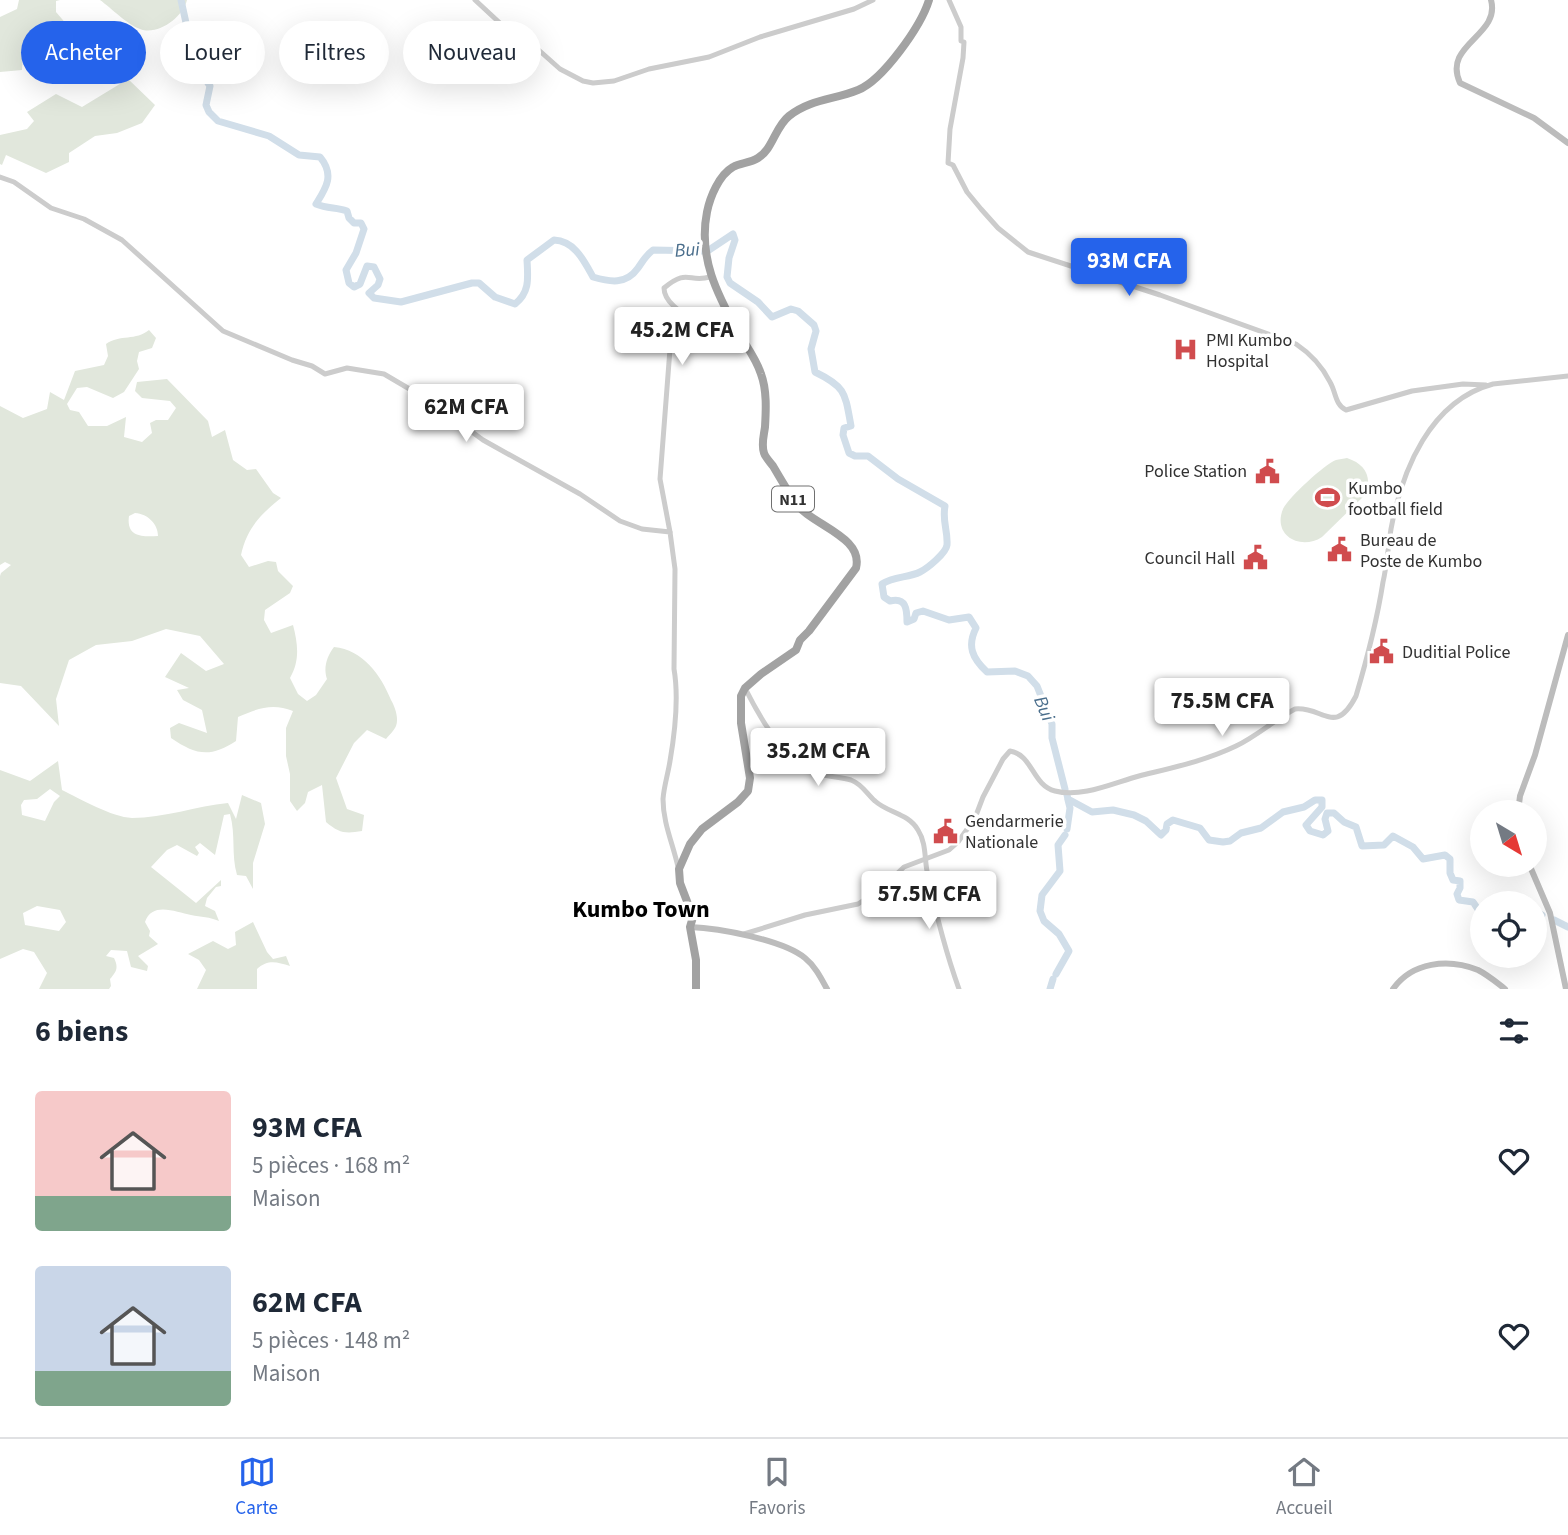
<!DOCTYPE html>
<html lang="fr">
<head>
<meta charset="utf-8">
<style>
	body { margin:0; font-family:"Source Sans 3",sans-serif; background:#f2f2f3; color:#1f2937; height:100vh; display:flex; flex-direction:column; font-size:26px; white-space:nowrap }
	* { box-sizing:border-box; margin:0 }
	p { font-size:23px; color:#747a83 }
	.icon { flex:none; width:38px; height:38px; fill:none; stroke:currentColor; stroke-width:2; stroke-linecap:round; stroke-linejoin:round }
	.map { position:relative; height:989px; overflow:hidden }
	.panel { display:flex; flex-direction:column; background:#fff; flex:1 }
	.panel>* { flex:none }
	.top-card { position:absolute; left:21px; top:21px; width:700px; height:63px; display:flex; gap:14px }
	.needle { width:46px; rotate:142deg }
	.buttons { position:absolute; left:1470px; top:800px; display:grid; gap:14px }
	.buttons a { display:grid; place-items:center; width:77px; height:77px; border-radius:50%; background:#fff; box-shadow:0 7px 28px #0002; font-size:35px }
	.price { position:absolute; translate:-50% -60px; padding:0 16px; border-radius:7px; background:#fff; color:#222; font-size:23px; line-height:46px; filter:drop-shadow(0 2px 4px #0008) }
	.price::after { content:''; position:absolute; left:50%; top:42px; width:21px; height:16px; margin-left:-10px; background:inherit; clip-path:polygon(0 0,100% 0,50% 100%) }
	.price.current { background:#2563eb; color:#fff }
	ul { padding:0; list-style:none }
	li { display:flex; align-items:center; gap:21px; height:175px; padding:0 35px }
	li span { display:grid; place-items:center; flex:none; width:196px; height:140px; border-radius:7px; color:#555 }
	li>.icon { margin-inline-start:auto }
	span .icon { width:84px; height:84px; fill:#fffc; stroke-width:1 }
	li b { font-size:30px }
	h2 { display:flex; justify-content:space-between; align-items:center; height:84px; padding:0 35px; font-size:30px }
	.pill { padding:0 24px; border-radius:32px; background:#fff; box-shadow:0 7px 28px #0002; font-size:24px; line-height:63px }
	.pill.current { background:#2563eb; color:#fff }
	.tab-bar { display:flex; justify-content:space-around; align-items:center; height:98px; border-top:2px solid #e0e1e3; background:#fff; font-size:19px; color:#747a83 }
	.tab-bar a { display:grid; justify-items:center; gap:4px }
	.tab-bar .current { color:#2563eb }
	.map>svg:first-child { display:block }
</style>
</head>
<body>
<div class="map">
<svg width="1568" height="989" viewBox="0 0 1568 989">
	<rect width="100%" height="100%" fill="#fff"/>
	<g fill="#e1e7dc" fill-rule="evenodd">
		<polygon points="19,0 60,0 56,1 56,12 85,46 60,33 34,38 23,55 22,70 0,72 0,17 17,9"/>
		<path d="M100,0h87c-4,17 -29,36 -47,29 -12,-4 -29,-21 -40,-29z"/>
		<polygon points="128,79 155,105 142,123 117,133 95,136 69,153 69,162 46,173 6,155 2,165 0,164 0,135 27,129 34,121 27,112 56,94 82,107"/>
		<path d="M149,330l7,8 -4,10 -13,4 -2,9 2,8 -15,23 -11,6 -26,-11 -10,1 -10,16 3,6 9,2 9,14h19l19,-9 -2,20 18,5 10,-9 -2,-10 6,-3h12l8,-12 -6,-7 -28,-3 -7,-7 2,-9 30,-3 41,42 4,16 13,-7 8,30 14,10 9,-1 17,24 8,5c-21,17 -34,30 -40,57l8,12 19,-6 8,1 2,9 15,15 -3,7 -25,17 -1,10 7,13 22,-8c5,19 7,36 -3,53l8,16 9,7 9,-6 11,-16c-4,-11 0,-23 7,-32 29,3 47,28 57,53 4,7 8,18 5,26 -2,5 -7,9 -10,13l-19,-9 -13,13 -18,35 11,31 17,6 -2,16c-17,3 -23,2 -36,-9l-4,-37 -14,7 -3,11 -8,8 -7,-10v-27l-4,-18v-28l7,-17c-20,-8 -35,-3 -55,6l-2,24c-26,17 -40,14 -65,-3l-1,-10 9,-5 28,10 -5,-23 -19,-10 -6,-10 12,-2 -24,-11 16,-24 25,18 18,-7 -24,-28 -34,-7 -34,12 -36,4 -27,15 -13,39 3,27 -38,-40 -21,-3v-107l1,-3 10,-8 -6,-3 -5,3v-159l23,12 24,-9 3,-17 14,8 11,-29 29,-6 4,-9 -2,-12c14,-10 30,-3 43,-14zM135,513c13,1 23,11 23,23 -16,1 -32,1 -29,-20z"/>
		<path d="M1347,458c18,6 25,18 19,36l-44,43c-21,14 -50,-1 -39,-28 5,-11 42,-45 53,-49 3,-1 8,-1 11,-2z"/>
		<path d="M58,761l4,29c18,9 50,27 70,28 32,0 65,-12 96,-15l8,16 6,-24 19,8 4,21 -12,39v26l-7,-13 -9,-1c-6,-21 -1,-39 -7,-61l-6,1 -9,40 -15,-12 -5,4 4,6 -2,3 -20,-11 -10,5 -16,17 45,36 25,-23v6l-5,1 -9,11 -2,8 10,5 4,10c-9,-4 -18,-4 -28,-6 -15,-3 -39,-14 -46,7l5,9 -1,5 9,8 -20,12 10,10 -1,5 -16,-4 -4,-16 -16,-1 -5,6 8,2c5,10 2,14 -4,21l1,7 -2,3h-70l8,-16 -13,-21 -11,-3 -23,10v-189l30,11zM50,789l10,7 -6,6 -9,19 -23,-6 -1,-10 3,-5 13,-1zM37,906l23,4 6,12 -7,9 -34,-6 -2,-12z"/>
		<path d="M253,922l14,30 6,7 13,-3 4,10c-13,-4 -22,-7 -33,3v20h-60l9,-19 -7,-10 -11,-6 25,-13 15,8 8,-4 -1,-13z"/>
	</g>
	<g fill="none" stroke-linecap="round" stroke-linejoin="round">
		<g stroke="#d1dee9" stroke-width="7">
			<path d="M181,0l14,64 15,22 -4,19 3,7 9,9 51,15 30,19 21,2c15,18 6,31 -4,47 12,5 20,3 31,7l2,7 5,5h7l3,6 -8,24 -10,17 3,13 5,4 6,-3 7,-18 7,1 6,12 -2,6 -9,8 5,5 27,4 71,-19h7l16,14 20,7c15,-12 13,-26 12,-44l27,-20c21,1 30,21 39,37 17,5 33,8 45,-9 5,-7 8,-13 15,-18l49,1 7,-1 24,-16 2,6 -6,18 -2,19 3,6 28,19 14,15 19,-8 7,2 16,14 2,6 -5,18 4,23c31,15 30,21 36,54l-7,2 -1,7 6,18 6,3h13l30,23 47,27c-3,16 3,24 2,39 -1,8 -19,23 -27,27 -12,6 -26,4 -38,12l2,13 6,4c16,-4 17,8 17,21l7,-3 2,-6 7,-2 26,9 20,-3 7,11c-9,18 -4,30 11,44l28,-1 13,5 9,10 15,38v14l13,51"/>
			<polyline points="1067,795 1068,799 1092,812 1113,810 1134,815 1146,821 1161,835 1166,830 1167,824 1173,820 1200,828 1209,840 1223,842 1230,841 1241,833 1261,828 1283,812 1304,807 1315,800 1322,800 1322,807 1306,825 1310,831 1323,835 1328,831 1325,819 1327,813 1334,813 1344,822 1356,827 1362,846 1384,845 1393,836 1413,847 1423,859 1445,855 1450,859 1450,873 1453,880 1460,881 1460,888 1457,894 1459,900 1473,902 1482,915"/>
			<polyline points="1067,829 1070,808 1068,800"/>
			<polyline points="1535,911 1542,915"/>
			<polyline points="1554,920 1568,927"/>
			<polyline points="1056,974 1069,951 1059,934 1044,921 1040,911 1042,895 1060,871 1058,845 1065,835"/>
			<polyline points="1050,989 1053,979"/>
		</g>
		<g stroke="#ccc" stroke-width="5">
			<polyline points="475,0 502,25 533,45 560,69 583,81 593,83 614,81 649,69 709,57 760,37 854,9 873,0"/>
			<path d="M949,0l12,27v14l3,1 -1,16 -13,71 -2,34 5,2 14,27 14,17 17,19 30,24 132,43 136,49c15,10 26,22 34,38 6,10 5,23 16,28l66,-19 51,-7 23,1"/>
			<path d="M0,177l14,5 37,26 33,11 38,21 101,91 69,29 20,6 13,8 22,-6 37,6 34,20 12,1 23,23 30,22 97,54 40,27 22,8 28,3 5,37 -1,100c5,29 1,63 -4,92 -2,13 -6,25 -7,38 0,24 10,45 15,68"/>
			<path d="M670,532l-10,-53 10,-130 5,-7 14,-5 14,4 4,-2 1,-6 -3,-5c-13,-10 -41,-22 -41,-40 24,-20 24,-5 46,-11"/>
			<path d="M745,688c13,26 35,65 60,80 14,9 31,8 46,12 11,4 16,14 24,21 13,12 33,12 43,29 9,14 6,31 10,46 8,38 18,77 31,113"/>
			<path d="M744,934l61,-19 53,-11 23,-15 23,-22 45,-17 9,-8 17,-24 8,-21 20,-38 7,-8c23,4 22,34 45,40 27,7 58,-8 84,-15 32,-8 66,-15 97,-30 21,-10 38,-26 59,-37 28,-3 40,28 61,-13 11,-37 21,-76 27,-114 4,-17 5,-35 8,-53 11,-59 39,-128 102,-145l75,-8"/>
		</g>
		<g stroke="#bcbcbc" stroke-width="6">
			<path d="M1491,0c10,36 -49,44 -31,83l74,35 34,25"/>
			<polyline points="1518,812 1520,796 1535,755 1568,635"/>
			<polyline points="1529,864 1550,913 1566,989"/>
			<path d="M690,927c29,1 93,13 115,31 10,8 16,20 22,31"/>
			<path d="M1393,989c19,-27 55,-31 85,-19 10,5 18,12 27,19"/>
		</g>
		<path stroke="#a2a2a2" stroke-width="8" d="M696,989v-29l-6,-33 3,-10 -13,-34 -1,-14 11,-25 12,-15 36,-27 10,-11 2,-13 -9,-55v-27l4,-8 16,-14 35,-24 4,-10 9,-9 47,-63c8,-32 -46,-43 -61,-66 -8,-12 -15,-24 -22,-36 -3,-4 -8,-9 -9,-13 -3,-9 0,-18 1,-26 1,-17 2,-37 -4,-53 -5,-16 -15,-28 -23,-42 -21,-38 -40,-75 -31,-120 3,-15 12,-37 26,-45 8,-4 17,-4 25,-9 15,-9 17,-31 31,-42 22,-17 44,-16 69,-26 25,-10 63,-64 71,-90"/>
	</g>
	<defs>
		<symbol id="hospital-bare" viewBox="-9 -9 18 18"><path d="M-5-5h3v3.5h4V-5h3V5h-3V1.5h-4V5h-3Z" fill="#d04c4e" stroke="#fff" stroke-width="2.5" paint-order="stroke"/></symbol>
		<symbol id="civic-bare" viewBox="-9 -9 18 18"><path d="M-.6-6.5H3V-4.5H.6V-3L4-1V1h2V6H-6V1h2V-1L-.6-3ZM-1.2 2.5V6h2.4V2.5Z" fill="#d04c4e" stroke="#fff" stroke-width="2.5" paint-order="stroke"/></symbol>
		<symbol id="stadium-bare" viewBox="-9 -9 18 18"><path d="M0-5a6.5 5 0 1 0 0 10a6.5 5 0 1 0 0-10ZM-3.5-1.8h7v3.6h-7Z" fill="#d04c4e" stroke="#fff" stroke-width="2.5" paint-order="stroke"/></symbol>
	</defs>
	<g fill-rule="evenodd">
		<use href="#hospital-bare" x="1168" y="332" width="35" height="35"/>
		<use href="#civic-bare" x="1250" y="454" width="35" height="35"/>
		<use href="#stadium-bare" x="1310" y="480" width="35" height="35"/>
		<use href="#civic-bare" x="1322" y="532" width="35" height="35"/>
		<use href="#civic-bare" x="1238" y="540" width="35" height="35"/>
		<use href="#civic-bare" x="1364" y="634" width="35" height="35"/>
		<use href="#civic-bare" x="928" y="814" width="35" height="35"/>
	</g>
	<g text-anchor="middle" stroke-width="7" stroke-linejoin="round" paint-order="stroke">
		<rect fill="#fff" stroke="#707070" stroke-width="2" x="772" y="486.5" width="42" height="25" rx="5"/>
		<g font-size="16" font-weight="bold" fill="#323232">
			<text x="793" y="505">N11</text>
		</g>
		<g font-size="18" fill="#323232" stroke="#fff" text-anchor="start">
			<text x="1206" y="346">PMI Kumbo<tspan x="1206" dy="21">Hospital</tspan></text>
			<text x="1247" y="477" text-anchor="end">Police Station</text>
			<text x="1348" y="494">Kumbo<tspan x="1348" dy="21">football field</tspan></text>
			<text x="1360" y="546">Bureau de<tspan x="1360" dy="21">Poste de Kumbo</tspan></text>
			<text x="1235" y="564" text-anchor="end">Council Hall</text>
			<text x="1402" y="658">Duditial Police</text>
			<text x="965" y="827">Gendarmerie<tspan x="965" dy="21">Nationale</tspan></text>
		</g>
		<g font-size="19" font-style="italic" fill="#496d8b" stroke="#fff">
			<text transform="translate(687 249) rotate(-4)" y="7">Bui</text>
			<text transform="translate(1045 708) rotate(67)" y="7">Bui</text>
		</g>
		<g font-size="24" font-weight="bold" fill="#000" stroke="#fff">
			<text x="641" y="917">Kumbo Town</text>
		</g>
	</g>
</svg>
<div class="buttons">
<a><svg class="needle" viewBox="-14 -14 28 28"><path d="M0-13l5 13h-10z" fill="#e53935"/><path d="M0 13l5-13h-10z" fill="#747a83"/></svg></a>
<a><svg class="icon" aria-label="locate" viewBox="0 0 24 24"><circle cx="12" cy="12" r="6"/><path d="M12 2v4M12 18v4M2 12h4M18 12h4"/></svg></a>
</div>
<b class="price current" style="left:1129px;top:298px">93M CFA</b>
<b class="price" style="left:682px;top:367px">45.2M CFA</b>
<b class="price" style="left:466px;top:444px">62M CFA</b>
<b class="price" style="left:1222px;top:738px">75.5M CFA</b>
<b class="price" style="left:818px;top:788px">35.2M CFA</b>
<b class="price" style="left:929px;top:931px">57.5M CFA</b>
<div class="top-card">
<a class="pill current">Acheter</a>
<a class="pill">Louer</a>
<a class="pill">Filtres</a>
<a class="pill">Nouveau</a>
</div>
</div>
<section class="panel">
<h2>6 biens<svg class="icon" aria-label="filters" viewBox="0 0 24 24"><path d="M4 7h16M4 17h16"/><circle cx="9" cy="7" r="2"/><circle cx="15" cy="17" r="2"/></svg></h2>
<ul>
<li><span style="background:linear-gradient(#f6c9c9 75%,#7fa58c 0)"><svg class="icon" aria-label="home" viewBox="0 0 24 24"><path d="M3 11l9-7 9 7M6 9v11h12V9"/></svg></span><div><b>93M CFA</b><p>5 pièces · 168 m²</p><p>Maison</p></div><svg class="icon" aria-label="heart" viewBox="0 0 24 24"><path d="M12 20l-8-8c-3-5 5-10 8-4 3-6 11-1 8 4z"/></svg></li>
<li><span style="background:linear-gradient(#c9d6e8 75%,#7fa58c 0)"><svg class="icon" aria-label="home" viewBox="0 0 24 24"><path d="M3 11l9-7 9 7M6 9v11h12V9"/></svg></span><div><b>62M CFA</b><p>5 pièces · 148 m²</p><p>Maison</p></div><svg class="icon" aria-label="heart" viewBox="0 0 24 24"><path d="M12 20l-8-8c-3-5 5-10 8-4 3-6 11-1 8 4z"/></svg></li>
</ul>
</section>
<nav class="tab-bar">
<a class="current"><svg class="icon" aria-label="map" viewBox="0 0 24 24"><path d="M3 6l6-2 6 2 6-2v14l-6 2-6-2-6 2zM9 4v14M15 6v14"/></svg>Carte</a>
<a><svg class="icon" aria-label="saved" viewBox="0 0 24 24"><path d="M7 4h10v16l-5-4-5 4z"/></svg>Favoris</a>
<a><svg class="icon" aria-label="home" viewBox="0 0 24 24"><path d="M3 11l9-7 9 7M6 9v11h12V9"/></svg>Accueil</a>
</nav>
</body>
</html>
